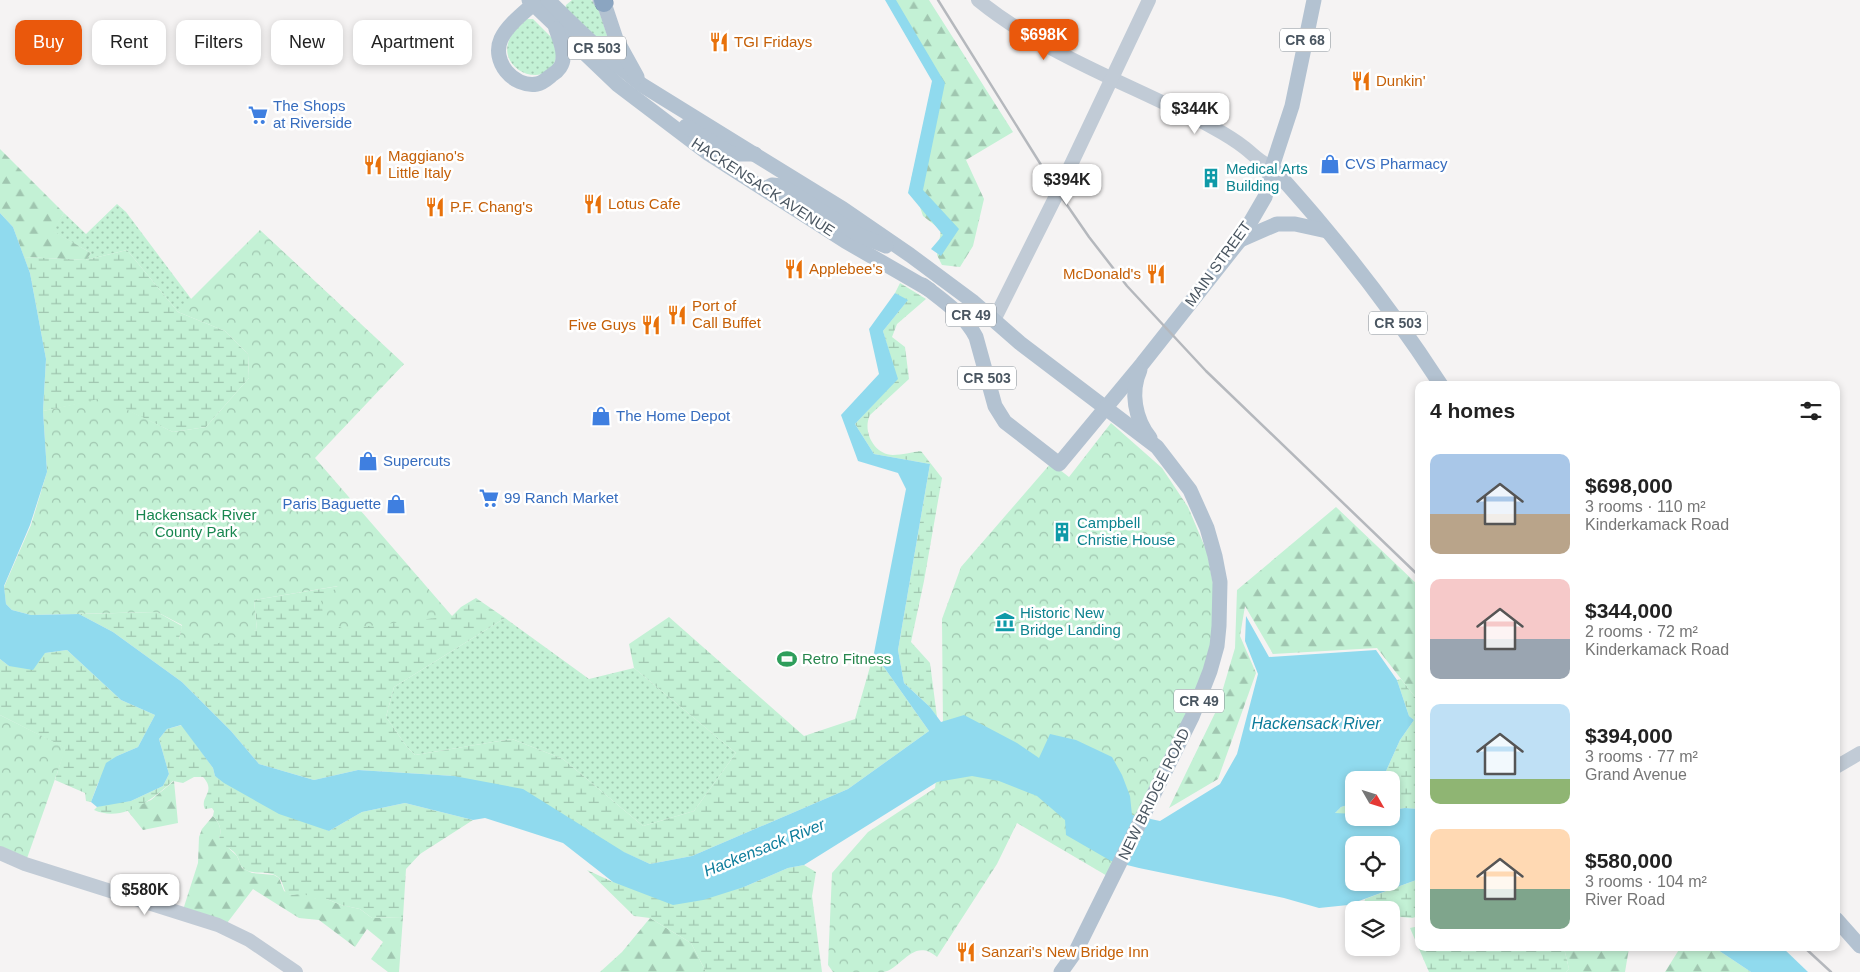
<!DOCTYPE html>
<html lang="en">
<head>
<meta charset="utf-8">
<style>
	body { margin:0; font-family:Helvetica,sans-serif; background:#f2f2f2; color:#222; height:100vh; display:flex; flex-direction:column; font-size:19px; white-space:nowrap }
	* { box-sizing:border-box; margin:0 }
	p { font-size:16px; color:#767676 }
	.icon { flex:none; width:28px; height:28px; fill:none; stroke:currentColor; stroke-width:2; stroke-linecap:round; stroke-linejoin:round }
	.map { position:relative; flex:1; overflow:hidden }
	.drawer { position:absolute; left:1415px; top:381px; width:425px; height:570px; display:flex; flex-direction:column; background:#fff; border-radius:10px; box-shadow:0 2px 8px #0003 }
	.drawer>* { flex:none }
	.guide { position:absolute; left:15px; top:20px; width:475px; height:45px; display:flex; gap:10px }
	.needle { width:32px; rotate:129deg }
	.fabs { position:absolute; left:1345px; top:771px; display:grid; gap:10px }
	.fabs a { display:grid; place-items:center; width:55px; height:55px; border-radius:10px; background:#fff; box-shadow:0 2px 8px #0003; font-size:25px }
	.price { position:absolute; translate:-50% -42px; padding:0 11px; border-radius:10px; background:#fff; color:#222; font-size:16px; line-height:32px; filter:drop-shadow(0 1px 2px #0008) }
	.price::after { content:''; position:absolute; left:50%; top:30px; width:15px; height:11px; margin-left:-8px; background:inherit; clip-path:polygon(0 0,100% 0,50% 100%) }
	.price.current { background:#ea580c; color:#fff }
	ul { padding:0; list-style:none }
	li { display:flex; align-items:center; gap:15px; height:125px; padding:0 15px }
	li span { display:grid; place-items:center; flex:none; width:140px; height:100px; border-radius:10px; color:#555 }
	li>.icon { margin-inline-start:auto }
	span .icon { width:60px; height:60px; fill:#fffc; stroke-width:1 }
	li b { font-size:21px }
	h2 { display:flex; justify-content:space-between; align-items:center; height:60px; padding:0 15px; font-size:21px }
	.tag { padding:0 18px; border-radius:10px; background:#fff; box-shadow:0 2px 8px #0003; font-size:18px; line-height:45px }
	.tag.current { background:#ea580c; color:#fff }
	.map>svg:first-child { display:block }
</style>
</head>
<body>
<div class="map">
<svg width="1860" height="972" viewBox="0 0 1860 972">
	<defs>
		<pattern id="grass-dots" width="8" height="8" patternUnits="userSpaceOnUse" patternTransform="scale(1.25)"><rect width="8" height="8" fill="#c3f1d5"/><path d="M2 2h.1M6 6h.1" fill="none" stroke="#a0c6b0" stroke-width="1.8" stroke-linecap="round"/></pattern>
		<pattern id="forest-firs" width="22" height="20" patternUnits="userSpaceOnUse" patternTransform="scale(1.25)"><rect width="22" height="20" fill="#c3f1d5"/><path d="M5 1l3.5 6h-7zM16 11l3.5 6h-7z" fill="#a0c6b0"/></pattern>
		<pattern id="wetland-marsh" width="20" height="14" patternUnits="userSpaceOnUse" patternTransform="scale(1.25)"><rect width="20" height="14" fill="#c3f1d5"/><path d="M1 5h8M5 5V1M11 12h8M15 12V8" fill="none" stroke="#a0c6b0"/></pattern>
		<pattern id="park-crowns" width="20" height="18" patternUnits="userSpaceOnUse" patternTransform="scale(1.25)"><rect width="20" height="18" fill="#c3f1d5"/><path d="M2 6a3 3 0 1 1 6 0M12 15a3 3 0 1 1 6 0" fill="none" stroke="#a0c6b0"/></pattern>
	</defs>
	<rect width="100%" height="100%" fill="#f5f3f3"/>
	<g fill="url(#grass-dots)">
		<polygon points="572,0 591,0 597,5 610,44 608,46 595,37 565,9 566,5"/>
		<path d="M527,19h6l23,23c0,6 1,14 -1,19 -11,30 -62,7 -44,-25 4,-6 11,-12 16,-17z"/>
		<polygon points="117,204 126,212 192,300 178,312 127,250 86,260 91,253 52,231 64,213 86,234"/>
		<polygon points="505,618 589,679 634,668 736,753 694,811 643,826 563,759 512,739 415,755 407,747 386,717 394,687"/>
	</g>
	<g fill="url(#forest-firs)">
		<polygon points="891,0 929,0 1013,132 966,160 984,199 973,246 960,267 942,265 937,255 941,230 923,216 911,180 936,77"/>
		<polygon points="0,149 64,213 53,231 91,253 86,260 24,257 13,227 0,213"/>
		<polygon points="1336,507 1419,586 1419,702 1377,648 1273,654 1245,606 1240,636 1256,673 1218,779 1169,808 1217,709 1235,648 1237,590"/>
		<polygon points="174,781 178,823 143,830 127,810 151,800"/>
		<path d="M213,816c7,8 9,13 6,23l18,17 5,12 10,5 22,2 5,3 5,13 7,4 12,-2 7,2 6,4h11l14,6 19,4 12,9 31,-1 -4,55h-11l-17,-13 12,-17 -16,-13 -12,18 -36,-27 -20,-2 -46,-29 -29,38 -42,-14 16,-50 1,-26 3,-8z"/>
		<polygon points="650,918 691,943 706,972 600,972 622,952"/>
		<polygon points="1564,948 1629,948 1625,972 1566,972 1569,969"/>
		<polygon points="1680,948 1715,948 1751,972 1665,972"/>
	</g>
	<g fill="url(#wetland-marsh)">
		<polygon points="127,250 178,312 225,331 248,354 249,378 206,427 173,432 103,399 43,411 46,359 30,273 24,257 86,260"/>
		<path d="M900,283l26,16 -29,25 -5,13 13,10 4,32 -39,36c-8,16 4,40 23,40 9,0 19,-3 28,-4l21,27 -18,103 -13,61 19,21 7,54 -7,-10 -26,-24 -6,-33 32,-186 -56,-10 -19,-30 42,-45 -14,-48 24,-30 -12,-8z"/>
		<polygon points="339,586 452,616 461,607 476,598 505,618 394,687 386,717 407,747 415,755 512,739 563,759 643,826 694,811 736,753 634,668 629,644 669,617 804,736 855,719 874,653 929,731 848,789 692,856 650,864 454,776 358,770 314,780 259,764 231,731 182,682 113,632 79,614 157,612 182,626 179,640 257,630 254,600"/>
		<polygon points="67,650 121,700 155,715 138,747 117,756 98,783 91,802 86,801 85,793 55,780 65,748 0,715 0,659 9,666 45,653"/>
		<polygon points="1401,679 1419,702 1419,809 1405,808 1391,810 1391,780 1382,780 1400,740 1414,720 1409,716 1397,680"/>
		<path d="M182,725l31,43 2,8 114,55 33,-19 43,-9 68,17 -53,34 -14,15 -3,48 -31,1 -12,-9 -19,-4 -14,-6 -9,1 -14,-6 -13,1 -5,-2c-3,-5 -3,-11 -7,-15 -8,-9 -24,-2 -35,-9 -5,-4 -4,-8 -7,-13 -4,-7 -11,-9 -16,-12l-2,-5c3,-10 1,-15 -6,-23l1,-5 -2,-3 -7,1c-6,-12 12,-17 -2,-32h-9l-11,6 -10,-2c-20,18 -50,42 -79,29l3,-3 15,-4 19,-2 32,-15 6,-12 -10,-35 8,-10z"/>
		<polygon points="1354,803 1354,814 1334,814 1341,807"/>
		<polygon points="804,865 816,872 812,896 822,972 706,972 691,943 650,918 634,916 587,870 613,882 744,887 788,868"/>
		<polygon points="1419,879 1419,916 1412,918 1391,916 1391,910 1360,910 1364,904 1365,899"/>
		<polygon points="1419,926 1419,948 1564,948 1569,969 1566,972 1429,972 1410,928"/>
	</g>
	<g fill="url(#park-crowns)">
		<polygon points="260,230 404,364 315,458 452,616 344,629 324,620 321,601 338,586 254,600 257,630 216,644 179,640 182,625 157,612 31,615 12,610 6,604 4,587 31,525 47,472 43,411 103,398 173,432 206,427 249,378 248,354 225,331 178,312"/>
		<path d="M1111,423l51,45 26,39 19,45 8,43 -4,51 -12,49 -90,182 -92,-54 -20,41 -60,93c-24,-21 -36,13 -54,15 -16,0 -34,0 -50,0l-5,-7 4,-92 36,-41 67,-44 8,-58 -1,-111 19,-52 90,-104 18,14z"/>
		<polygon points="0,715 66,748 25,864 0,853"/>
	</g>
	<g fill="#90daee" fill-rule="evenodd">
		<polygon points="885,0 896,0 945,83 923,190 959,229 941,256 931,249 943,235 908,193 932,81"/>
		<path d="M0,213l13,14 17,46 16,86 -3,52 4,61 -17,53 -26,61 2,18 6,6 19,5 48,-1 34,18 69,50 49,49 28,33 55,16 44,-10 96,6 69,13 101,63 26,12 42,-8 156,-67 81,-58 -55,-78 32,-164 -8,-16 -40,-12 -17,-46 38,-41 -10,-45 26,-36 13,7 -25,31 15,48 -43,45 19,30 56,10 -32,186 6,33 26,24 11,15 23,-7 53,28 22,15 11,-24 26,6 36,17 10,18 8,21 2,19 28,6 60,-37 17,-30 21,-80 -13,-33 1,-25 23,41 107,-7 21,30 12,36 5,4 -14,20 -18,40h-28v23l-13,4 -6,6 19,1v4h37v-8l14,-2 14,1v70l-71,26 -29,3 -35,-10 -145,-30 -28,-7 -45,-26 -1,-15 -28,-24 -38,-15 -27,-5 -35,6 -133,83 -16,3 -44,19 -41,13 -30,5 -60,-23 -50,-39 -78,-25 -12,2 -68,-17 -43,9 -33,19 -50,-17 -55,-31 -9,-7 -2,-8 -32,-43 -14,4 -8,10 10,35 -6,12 -32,15 -34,6 -6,-5 15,-39 11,-7 21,-9 17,-32 -34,-15 -54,-50 -22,3 -12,17 -24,-4 -9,-7zM1354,845h37v37h-37z"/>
		<polygon points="1715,948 1783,948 1808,972 1751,972"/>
	</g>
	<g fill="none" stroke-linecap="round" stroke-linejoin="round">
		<defs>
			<polyline id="highway" points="603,0 604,3"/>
		</defs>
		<use href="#highway" stroke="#7690ad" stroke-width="19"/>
		<g stroke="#c1cbd6" stroke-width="14">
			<path d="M978,0c70,57 156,85 234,127 11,6 23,13 33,21 9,7 15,15 27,19"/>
			<polyline points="994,320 1058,192 1149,0"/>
			<polyline points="1836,767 1860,753"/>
			<polyline points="0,853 25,864 218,925 249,940 296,972"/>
		</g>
		<g stroke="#b3c2d1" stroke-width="15">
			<polyline points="529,0 618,85 709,154 845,241 930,290"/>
			<path d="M538,0c-12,11 -30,24 -37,39 -10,22 12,49 36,45 6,-1 11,-6 16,-10 5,-3 10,-9 10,-16 1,-10 -4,-20 -7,-29"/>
			<path d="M548,0c30,30 60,59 94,85l201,124 67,46 62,46 48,42 137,104 33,43 17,38 8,28 5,26 -1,44 -2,20 -7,25 -18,46 -116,234 -15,21"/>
			<polyline points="600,0 604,3 616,39 637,77"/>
			<polyline points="686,126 728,152 735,154 755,154"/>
			<path d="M1272,167c16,18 32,36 48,55 43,51 84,106 121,163"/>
			<polyline points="765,189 772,185 782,186 859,235 886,246"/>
			<polyline points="1240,240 1277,224 1295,224 1327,231"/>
			<path d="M923,285c20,16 41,29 53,52l19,69 10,16 54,42 83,-100 98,-124 25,-43 7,-30 20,-61 22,-106"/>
			<path d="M1140,370c-10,22 -5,49 10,68"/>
			<polyline points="1836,919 1860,946"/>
		</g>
		<use href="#highway" stroke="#8ba5c1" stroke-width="18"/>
		<g stroke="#b5b8bd" stroke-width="2.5">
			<polyline points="938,0 1058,192 1089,237 1127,286 1206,371 1419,576"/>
			<polyline points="1805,948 1831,972"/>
		</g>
	</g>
	<defs>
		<symbol id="restaurant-bare" viewBox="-9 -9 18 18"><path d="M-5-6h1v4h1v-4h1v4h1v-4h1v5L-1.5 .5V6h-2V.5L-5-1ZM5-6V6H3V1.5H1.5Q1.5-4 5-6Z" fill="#e8710a" stroke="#fff" stroke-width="2.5" paint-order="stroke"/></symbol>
		<symbol id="supermarket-bare" viewBox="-9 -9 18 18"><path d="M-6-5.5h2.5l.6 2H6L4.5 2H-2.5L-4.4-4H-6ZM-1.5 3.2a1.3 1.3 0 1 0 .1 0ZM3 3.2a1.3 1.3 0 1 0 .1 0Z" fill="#3f7fe0" stroke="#fff" stroke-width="2.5" paint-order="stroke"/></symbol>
		<symbol id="shop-bare" viewBox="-9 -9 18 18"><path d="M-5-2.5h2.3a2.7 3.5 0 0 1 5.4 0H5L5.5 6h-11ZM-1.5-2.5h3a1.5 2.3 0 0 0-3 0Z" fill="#3f7fe0" stroke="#fff" stroke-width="2.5" paint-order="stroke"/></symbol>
		<symbol id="building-bare" viewBox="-9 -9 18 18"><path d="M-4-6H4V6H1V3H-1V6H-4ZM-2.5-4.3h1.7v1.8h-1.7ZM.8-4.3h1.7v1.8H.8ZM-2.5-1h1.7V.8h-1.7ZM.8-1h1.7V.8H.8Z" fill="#0f9aa8" stroke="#fff" stroke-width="2.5" paint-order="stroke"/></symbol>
		<symbol id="museum-bare" viewBox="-9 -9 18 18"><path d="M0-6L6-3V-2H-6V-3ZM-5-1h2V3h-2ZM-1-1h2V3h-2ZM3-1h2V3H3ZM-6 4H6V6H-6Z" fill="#0f9aa8" stroke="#fff" stroke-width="2.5" paint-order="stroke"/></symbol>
		<symbol id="stadium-bare" viewBox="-9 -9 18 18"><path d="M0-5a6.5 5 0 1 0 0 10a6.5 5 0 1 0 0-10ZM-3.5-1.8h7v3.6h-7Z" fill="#2e9e5b" stroke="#fff" stroke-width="2.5" paint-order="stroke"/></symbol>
	</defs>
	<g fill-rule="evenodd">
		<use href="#restaurant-bare" x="705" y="28" width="28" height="28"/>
		<use href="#restaurant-bare" x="1347" y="67" width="28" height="28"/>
		<use href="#supermarket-bare" x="244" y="101" width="28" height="28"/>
		<use href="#shop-bare" x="1316" y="150" width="28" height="28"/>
		<use href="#restaurant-bare" x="359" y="151" width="28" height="28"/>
		<use href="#building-bare" x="1197" y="164" width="28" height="28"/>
		<use href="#restaurant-bare" x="579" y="190" width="28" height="28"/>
		<use href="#restaurant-bare" x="421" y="193" width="28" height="28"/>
		<use href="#restaurant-bare" x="780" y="255" width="28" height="28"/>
		<use href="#restaurant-bare" x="1142" y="260" width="28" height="28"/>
		<use href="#restaurant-bare" x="663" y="301" width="28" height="28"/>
		<use href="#restaurant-bare" x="637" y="311" width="28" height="28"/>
		<use href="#shop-bare" x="587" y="402" width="28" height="28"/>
		<use href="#shop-bare" x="354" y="447" width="28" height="28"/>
		<use href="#supermarket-bare" x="475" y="484" width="28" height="28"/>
		<use href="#shop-bare" x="382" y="490" width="28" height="28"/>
		<use href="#building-bare" x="1048" y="518" width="28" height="28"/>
		<use href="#museum-bare" x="991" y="608" width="28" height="28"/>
		<use href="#stadium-bare" x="773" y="645" width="28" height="28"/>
		<use href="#restaurant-bare" x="952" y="938" width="28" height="28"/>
	</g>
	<g text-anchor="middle" stroke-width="5" stroke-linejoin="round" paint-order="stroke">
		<g fill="#fff" stroke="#808990" stroke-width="1">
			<rect x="1280" y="28.5" width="50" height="23" rx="4"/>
			<rect x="568" y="36.5" width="58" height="23" rx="4"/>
			<rect x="946" y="303.5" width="50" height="23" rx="4"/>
			<rect x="1369" y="311.5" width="58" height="23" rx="4"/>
			<rect x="958" y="366.5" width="58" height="23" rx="4"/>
			<rect x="1174" y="689.5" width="50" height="23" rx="4"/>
		</g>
		<g font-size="14" font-weight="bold" fill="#4a5661">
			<text x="1305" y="45">CR 68</text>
			<text x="597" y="53">CR 503</text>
			<text x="971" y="320">CR 49</text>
			<text x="1398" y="328">CR 503</text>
			<text x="987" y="383">CR 503</text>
			<text x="1199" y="706">CR 49</text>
		</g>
		<g font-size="15" fill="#c56008" stroke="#fff" text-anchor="start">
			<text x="734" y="47">TGI Fridays</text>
			<text x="1376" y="86">Dunkin'</text>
			<text x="388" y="161">Maggiano's<tspan x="388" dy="17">Little Italy</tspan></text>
			<text x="608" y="209">Lotus Cafe</text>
			<text x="450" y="212">P.F. Chang's</text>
			<text x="809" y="274">Applebee's</text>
			<text x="1141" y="279" text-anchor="end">McDonald's</text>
			<text x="692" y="311">Port of<tspan x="692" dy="17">Call Buffet</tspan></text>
			<text x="636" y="330" text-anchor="end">Five Guys</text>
			<text x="981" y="957">Sanzari's New Bridge Inn</text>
		</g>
		<g font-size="15" fill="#366cbe" stroke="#fff" text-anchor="start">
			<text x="273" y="111">The Shops<tspan x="273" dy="17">at Riverside</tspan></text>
			<text x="1345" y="169">CVS Pharmacy</text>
			<text x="616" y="421">The Home Depot</text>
			<text x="383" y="466">Supercuts</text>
			<text x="504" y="503">99 Ranch Market</text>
			<text x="381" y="509" text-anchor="end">Paris Baguette</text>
		</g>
		<g font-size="15" fill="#0d838f" stroke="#fff" text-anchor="start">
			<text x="1226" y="174">Medical Arts<tspan x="1226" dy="17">Building</tspan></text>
			<text x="1077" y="528">Campbell<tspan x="1077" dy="17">Christie House</tspan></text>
			<text x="1020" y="618">Historic New<tspan x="1020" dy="17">Bridge Landing</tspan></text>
		</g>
		<g font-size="15" fill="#4a5661" stroke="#fff">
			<text transform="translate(763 187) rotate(33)" y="5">HACKENSACK AVENUE</text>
			<text transform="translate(1218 264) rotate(-54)" y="5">MAIN STREET</text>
			<text transform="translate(1154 794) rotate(-64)" y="5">NEW BRIDGE ROAD</text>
		</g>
		<g font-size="15" fill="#17864f" stroke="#fff">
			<text x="196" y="520">Hackensack River<tspan x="196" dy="17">County Park</tspan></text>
		</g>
		<g font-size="15" fill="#27864d" stroke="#fff" text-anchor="start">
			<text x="802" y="664">Retro Fitness</text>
		</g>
		<g font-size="16" font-style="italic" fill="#0c7c9b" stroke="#fff">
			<text x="1316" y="729">Hackensack River</text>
			<text transform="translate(764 847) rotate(-22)" y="6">Hackensack River</text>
		</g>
	</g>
</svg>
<div class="fabs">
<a><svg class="needle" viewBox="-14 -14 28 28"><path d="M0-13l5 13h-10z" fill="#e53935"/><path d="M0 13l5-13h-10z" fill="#767676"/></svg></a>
<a><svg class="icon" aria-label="locate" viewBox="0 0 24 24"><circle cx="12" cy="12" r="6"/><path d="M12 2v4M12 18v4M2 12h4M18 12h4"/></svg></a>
<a><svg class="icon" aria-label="layers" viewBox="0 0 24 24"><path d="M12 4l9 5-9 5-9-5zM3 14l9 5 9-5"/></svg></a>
</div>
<b class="price current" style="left:1044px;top:61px">$698K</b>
<b class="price" style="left:1195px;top:135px">$344K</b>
<b class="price" style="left:1067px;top:206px">$394K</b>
<b class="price" style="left:145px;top:916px">$580K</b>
<div class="guide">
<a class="tag current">Buy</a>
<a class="tag">Rent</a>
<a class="tag">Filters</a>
<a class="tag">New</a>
<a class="tag">Apartment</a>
</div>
<section class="drawer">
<h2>4 homes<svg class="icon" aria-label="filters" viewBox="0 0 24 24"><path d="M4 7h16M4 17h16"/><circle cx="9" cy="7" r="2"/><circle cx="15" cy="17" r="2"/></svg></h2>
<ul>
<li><span style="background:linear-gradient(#a9c7e8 60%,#b9a48a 0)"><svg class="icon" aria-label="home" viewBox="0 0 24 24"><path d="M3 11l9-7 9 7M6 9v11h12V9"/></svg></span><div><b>$698,000</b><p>3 rooms · 110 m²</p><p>Kinderkamack Road</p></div></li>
<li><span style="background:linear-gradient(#f6c9c9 60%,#9aa5b1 0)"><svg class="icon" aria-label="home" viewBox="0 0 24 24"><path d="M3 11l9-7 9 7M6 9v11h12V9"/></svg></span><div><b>$344,000</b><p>2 rooms · 72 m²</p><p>Kinderkamack Road</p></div></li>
<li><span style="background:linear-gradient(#bfe0f5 75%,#8fb573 0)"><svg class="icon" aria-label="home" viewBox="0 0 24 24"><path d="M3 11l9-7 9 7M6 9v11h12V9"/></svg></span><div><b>$394,000</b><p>3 rooms · 77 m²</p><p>Grand Avenue</p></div></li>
<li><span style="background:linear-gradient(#ffd9b3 60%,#7fa58c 0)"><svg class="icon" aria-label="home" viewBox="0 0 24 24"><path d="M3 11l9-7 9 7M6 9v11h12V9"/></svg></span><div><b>$580,000</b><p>3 rooms · 104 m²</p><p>River Road</p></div></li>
</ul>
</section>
</div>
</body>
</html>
